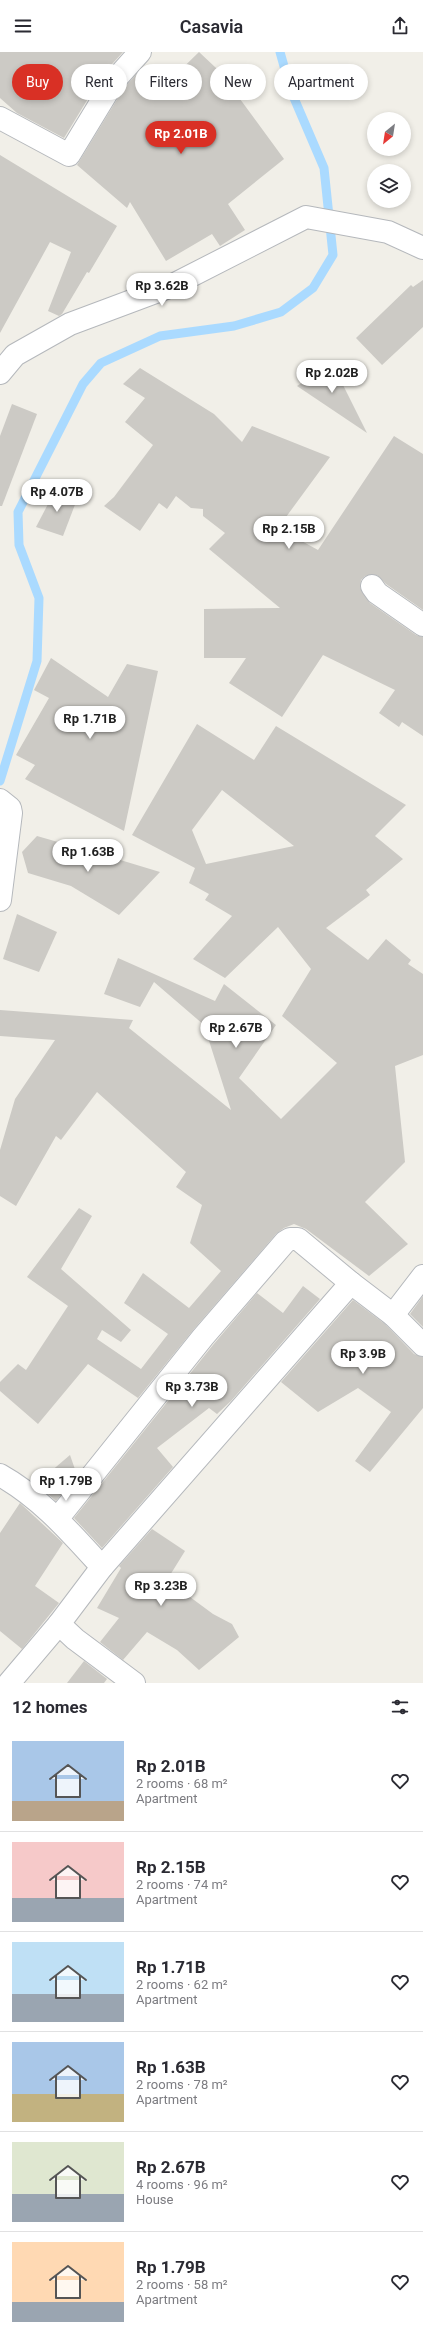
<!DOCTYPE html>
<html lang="en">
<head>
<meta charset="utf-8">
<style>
	body { margin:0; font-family:Roboto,sans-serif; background:#f2f2f3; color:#2b2b33; height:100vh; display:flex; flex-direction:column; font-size:15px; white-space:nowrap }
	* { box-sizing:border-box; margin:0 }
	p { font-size:13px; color:#7c7c81 }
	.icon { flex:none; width:22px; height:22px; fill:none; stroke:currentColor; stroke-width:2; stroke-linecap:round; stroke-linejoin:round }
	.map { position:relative; height:1631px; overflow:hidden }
	.panel { display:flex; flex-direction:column; background:#fff; flex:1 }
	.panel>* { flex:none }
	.banner { position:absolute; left:12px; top:12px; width:399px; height:36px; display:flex; gap:8px }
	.needle { width:26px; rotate:210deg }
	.fabs { position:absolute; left:367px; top:60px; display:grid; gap:8px }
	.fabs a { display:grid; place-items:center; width:44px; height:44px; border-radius:50%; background:#fff; box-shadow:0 2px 6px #0003; font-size:20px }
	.price { position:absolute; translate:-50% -34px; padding:0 9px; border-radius:14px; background:#fff; color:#222; font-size:13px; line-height:26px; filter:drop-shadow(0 1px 2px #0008) }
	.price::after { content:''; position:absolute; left:50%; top:24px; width:12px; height:9px; margin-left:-6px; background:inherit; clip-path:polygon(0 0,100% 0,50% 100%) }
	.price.on { background:#d93025; color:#fff }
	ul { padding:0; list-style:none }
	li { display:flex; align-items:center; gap:12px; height:100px; padding:0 12px }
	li+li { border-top:1px solid #e1e1e2 }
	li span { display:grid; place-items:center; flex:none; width:112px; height:80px; border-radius:0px; color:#555 }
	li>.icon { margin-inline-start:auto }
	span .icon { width:48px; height:48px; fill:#fffc; stroke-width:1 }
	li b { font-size:17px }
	h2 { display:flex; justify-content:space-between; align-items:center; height:48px; padding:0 12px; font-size:17px }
	.tag { padding:0 14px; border-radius:18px; background:#fff; box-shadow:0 2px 6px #0003; font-size:14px; line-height:36px }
	.tag.on { background:#d93025; color:#fff }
	header { display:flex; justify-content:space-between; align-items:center; height:52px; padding:0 12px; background:#fff; font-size:18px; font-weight:600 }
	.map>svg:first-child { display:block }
</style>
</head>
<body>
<header><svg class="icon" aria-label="menu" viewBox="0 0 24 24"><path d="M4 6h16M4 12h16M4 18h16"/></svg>Casavia<svg class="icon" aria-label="share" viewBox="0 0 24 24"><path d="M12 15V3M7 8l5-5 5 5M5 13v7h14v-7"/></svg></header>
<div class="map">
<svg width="423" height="1631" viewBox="0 0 423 1631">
	<rect width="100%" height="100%" fill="#f1efe8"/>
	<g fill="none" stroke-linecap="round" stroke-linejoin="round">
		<polyline stroke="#aadaff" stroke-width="9" points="0,729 37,609 39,546 19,493 18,460 83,332 101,311 160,284 234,274 281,260 313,236 333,203 324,116 291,39 280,0"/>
	</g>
	<g fill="#cccac5" fill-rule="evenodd">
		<polygon points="0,0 123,0 103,22 64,86 17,61 0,46"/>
		<polygon points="199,0 231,30 229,32 284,107 228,152 245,178 220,194 212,182 166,209 130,150 127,156 77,113 124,36 141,17 160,38"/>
		<polygon points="0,103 117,174 89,221 87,220 62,262 59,264 48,259 71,200 50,190 0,281"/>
		<polygon points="423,228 423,275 382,313 356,286 411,233 413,235"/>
		<polygon points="332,311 367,381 297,334"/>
		<polygon points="140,316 214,362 242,390 252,374 330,405 278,476 318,498 394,384 423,402 423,558 386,532 377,523 365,524 361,528 360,535 370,551 416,583 423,585 423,684 402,670 399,675 379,661 395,638 323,603 282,665 229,631 246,606 204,606 204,557 280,556 209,497 225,481 203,464 203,457 191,456 176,444 167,457 159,451 140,479 104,454 114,445 153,393 125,370 145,346 123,332"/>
		<polygon points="12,352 37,362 2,454 0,454 0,384"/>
		<polygon points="58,433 76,450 63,484 36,475"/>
		<polygon points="51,606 108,645 127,612 158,619 124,779 25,727 35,713 16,703 49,646 34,638"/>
		<path d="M197,672l57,36 22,-34 130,79 -31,31 28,23 -37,31 4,5 -44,33 42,32 18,-21 25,21 -3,4 15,10v81l-28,11 10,96 -40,40 43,42 -39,32 -63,-47 -12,-5 -10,4 -8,6 -82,95 -56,69 -50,-34 -50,60 -38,-33v-9l18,-18 8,6 42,-64 -41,-29 52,-69 13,8 -31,53 70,61 -10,12 -19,-12 -5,9 44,30 27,-35 -44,-31 19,-30 46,35 32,-37 -31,-28 12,-38 -26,-18 10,-15 -89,-80 -36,48 -5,-4 -40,70 -16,-10v-46l15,-51 40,-59 -55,-4v-26l133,10 -4,8 102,82 -27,-85 -50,-43 -14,25 -36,-13 14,-36 97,43 9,-17 52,41 -37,53 42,41 56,-56 -55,-47 29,-47 -33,-42 -53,51 -32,-19 39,-43 -27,-16 4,-6 -20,-11 6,-15 -63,-33zM222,738l72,56 -88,18 -14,-34z"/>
		<polygon points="37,784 117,807 160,820 119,863 71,834 28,821 22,800"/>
		<polygon points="17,862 57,880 39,920 3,907"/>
		<polygon points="303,1234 320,1247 231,1349 217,1362 209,1356 157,1396 173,1415 102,1496 74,1466 213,1293 257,1241 283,1261"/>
		<polygon points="423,1244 423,1275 410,1262"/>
		<polygon points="353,1248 385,1272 414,1302 423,1305 423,1356 370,1420 355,1409 391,1360 358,1336 318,1360 281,1330"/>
		<polygon points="70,1403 77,1423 56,1449 36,1432"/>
		<polygon points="20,1451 63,1491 35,1534 59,1551 22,1597 0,1579 0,1481"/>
		<polygon points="152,1477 185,1499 167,1528 213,1562 232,1572 239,1585 199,1618 177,1598 147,1580 123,1608 100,1590 119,1566 97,1556 121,1516 119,1514"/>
		<polygon points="84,1609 107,1627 104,1631 67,1631"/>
	</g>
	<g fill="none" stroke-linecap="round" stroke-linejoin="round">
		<defs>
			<g id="minor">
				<polyline points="0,66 69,103 114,29 140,0"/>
				<polyline points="0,321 15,303 70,272 169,235 306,165 388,180 423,196"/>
				<polyline points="372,534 377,541 423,573"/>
				<polyline points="0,748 10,756 11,761 0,848"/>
				<polyline points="393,1263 423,1293"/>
				<path d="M0,1423c41,23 70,57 102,92"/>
				<polyline points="58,1466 203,1285 285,1190 290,1187 298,1187 351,1231"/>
				<polyline points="9,1631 59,1572"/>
				<polyline points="134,1631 75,1587 59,1572 102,1515 351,1231 393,1263 423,1224"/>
			</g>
		</defs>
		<use href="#minor" stroke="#b5b8bc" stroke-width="24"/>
		<use href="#minor" stroke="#fff" stroke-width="22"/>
	</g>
</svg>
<div class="fabs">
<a><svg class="needle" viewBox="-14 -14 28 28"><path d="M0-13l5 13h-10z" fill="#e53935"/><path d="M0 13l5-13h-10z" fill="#7c7c81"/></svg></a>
<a><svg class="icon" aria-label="layers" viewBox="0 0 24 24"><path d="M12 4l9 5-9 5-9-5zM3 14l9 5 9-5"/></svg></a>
</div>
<b class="price on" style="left:181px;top:103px">Rp 2.01B</b>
<b class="price" style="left:162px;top:255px">Rp 3.62B</b>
<b class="price" style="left:332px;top:342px">Rp 2.02B</b>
<b class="price" style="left:57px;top:461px">Rp 4.07B</b>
<b class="price" style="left:289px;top:498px">Rp 2.15B</b>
<b class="price" style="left:90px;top:688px">Rp 1.71B</b>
<b class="price" style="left:88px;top:821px">Rp 1.63B</b>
<b class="price" style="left:236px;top:997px">Rp 2.67B</b>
<b class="price" style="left:363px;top:1323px">Rp 3.9B</b>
<b class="price" style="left:192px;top:1356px">Rp 3.73B</b>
<b class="price" style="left:66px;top:1450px">Rp 1.79B</b>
<b class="price" style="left:161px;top:1555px">Rp 3.23B</b>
<div class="banner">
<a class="tag on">Buy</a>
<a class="tag">Rent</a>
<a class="tag">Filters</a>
<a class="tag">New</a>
<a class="tag">Apartment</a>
</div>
</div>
<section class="panel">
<h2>12 homes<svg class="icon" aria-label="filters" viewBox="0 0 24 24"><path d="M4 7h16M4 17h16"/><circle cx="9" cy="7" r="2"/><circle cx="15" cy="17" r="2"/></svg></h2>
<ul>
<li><span style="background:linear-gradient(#a9c7e8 75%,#b9a48a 0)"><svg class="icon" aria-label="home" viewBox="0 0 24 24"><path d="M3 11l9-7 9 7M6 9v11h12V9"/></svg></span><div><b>Rp 2.01B</b><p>2 rooms · 68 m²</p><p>Apartment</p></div><svg class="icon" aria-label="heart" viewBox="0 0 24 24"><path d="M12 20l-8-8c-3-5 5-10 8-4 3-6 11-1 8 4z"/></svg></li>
<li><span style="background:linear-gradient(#f6c9c9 70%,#9aa5b1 0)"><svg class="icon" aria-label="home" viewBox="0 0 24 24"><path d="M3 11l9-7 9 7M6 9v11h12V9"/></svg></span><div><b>Rp 2.15B</b><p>2 rooms · 74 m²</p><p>Apartment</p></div><svg class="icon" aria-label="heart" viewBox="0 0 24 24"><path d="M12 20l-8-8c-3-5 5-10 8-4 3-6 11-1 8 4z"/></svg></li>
<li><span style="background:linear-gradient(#bfe0f5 65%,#9aa5b1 0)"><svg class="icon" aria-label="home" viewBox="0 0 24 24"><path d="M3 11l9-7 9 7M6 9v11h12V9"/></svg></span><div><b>Rp 1.71B</b><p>2 rooms · 62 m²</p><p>Apartment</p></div><svg class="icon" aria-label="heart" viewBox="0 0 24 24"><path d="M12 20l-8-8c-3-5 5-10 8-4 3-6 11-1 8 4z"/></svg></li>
<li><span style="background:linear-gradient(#a9c7e8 65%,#c2b280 0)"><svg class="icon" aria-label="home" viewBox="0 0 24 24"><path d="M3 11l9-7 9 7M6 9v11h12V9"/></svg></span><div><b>Rp 1.63B</b><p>2 rooms · 78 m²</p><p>Apartment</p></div><svg class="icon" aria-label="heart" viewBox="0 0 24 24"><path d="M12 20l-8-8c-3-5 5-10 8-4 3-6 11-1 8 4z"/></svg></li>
<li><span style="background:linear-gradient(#dfe7d0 65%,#9aa5b1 0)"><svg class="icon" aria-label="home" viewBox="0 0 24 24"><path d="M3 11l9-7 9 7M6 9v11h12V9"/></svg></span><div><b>Rp 2.67B</b><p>4 rooms · 96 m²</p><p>House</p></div><svg class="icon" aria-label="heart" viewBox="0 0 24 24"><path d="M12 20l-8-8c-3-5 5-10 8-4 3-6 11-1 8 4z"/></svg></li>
<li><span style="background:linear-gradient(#ffd9b3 75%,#9aa5b1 0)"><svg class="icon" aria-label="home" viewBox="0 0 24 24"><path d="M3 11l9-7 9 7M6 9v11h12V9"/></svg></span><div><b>Rp 1.79B</b><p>2 rooms · 58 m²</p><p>Apartment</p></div><svg class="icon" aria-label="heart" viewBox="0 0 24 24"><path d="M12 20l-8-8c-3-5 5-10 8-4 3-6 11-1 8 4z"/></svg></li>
</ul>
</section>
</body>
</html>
